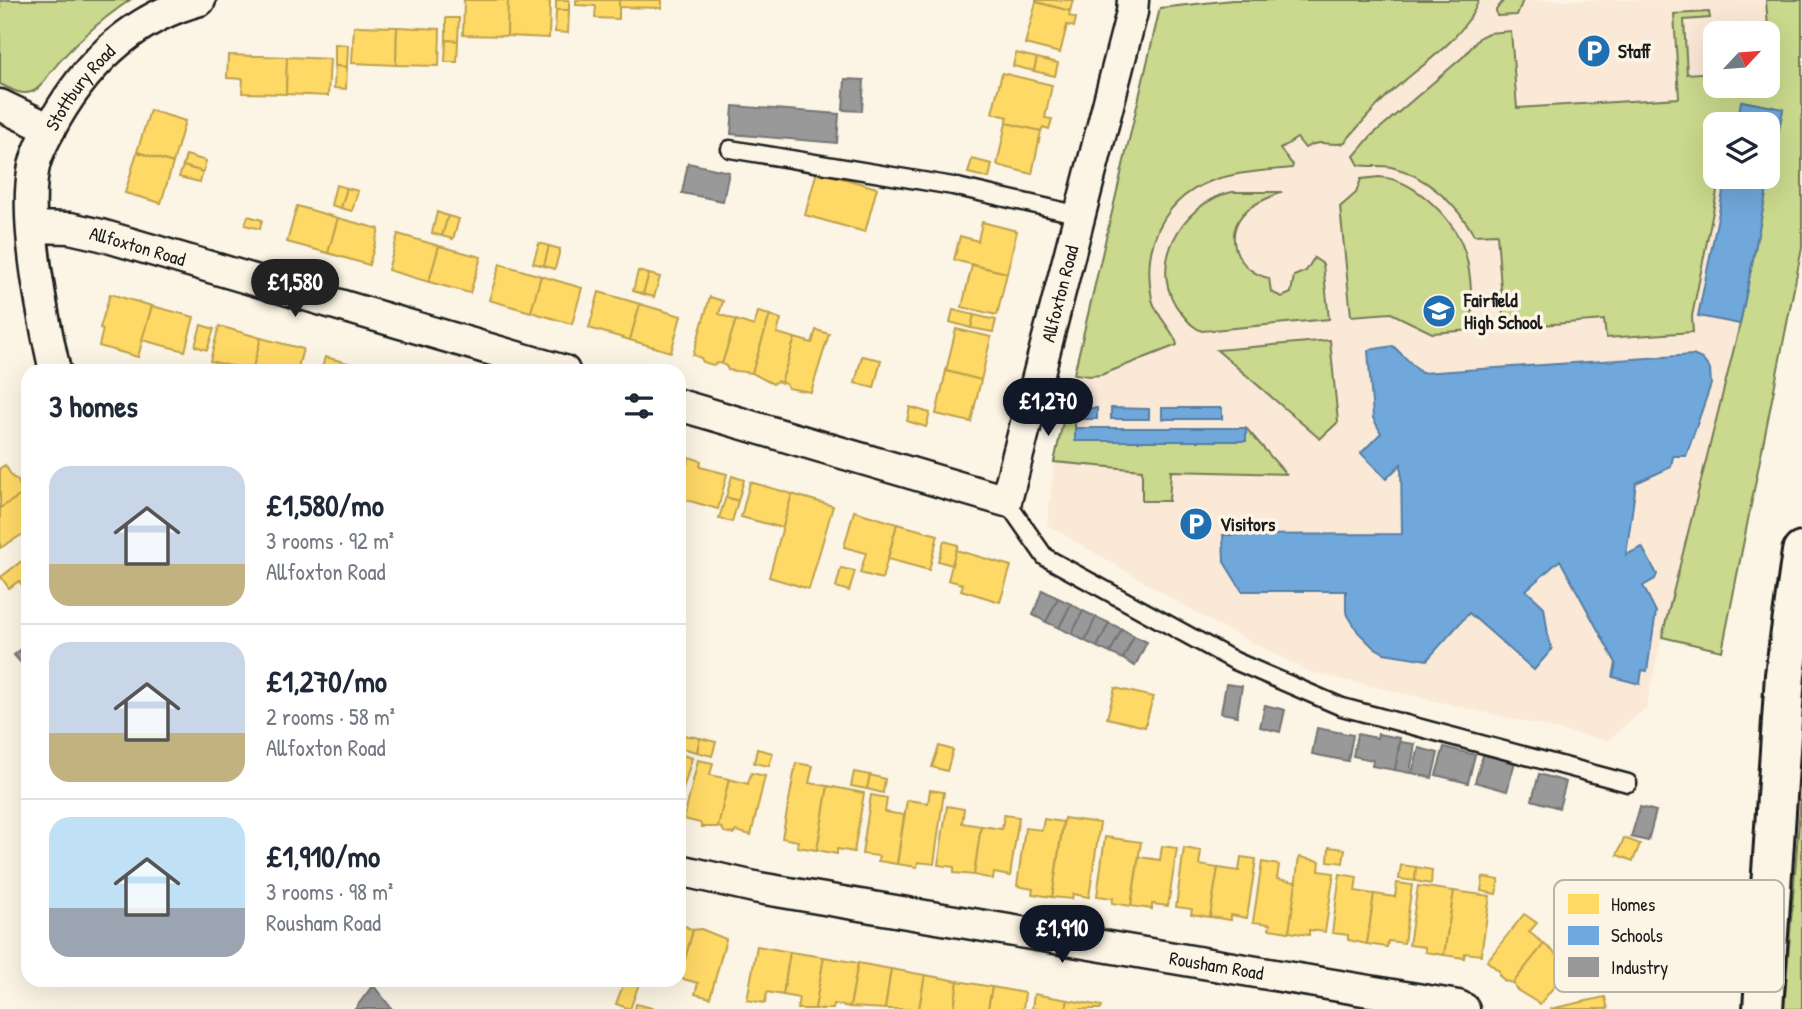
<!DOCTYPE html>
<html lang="en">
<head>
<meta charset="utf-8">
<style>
	body { margin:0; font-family:"Patrick Hand",sans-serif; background:#f6f6f7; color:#1f2937; height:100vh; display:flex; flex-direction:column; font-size:26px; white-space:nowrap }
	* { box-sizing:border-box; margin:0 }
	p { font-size:23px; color:#747a83 }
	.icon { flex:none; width:38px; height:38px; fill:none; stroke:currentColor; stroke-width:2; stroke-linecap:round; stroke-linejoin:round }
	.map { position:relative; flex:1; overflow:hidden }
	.details { position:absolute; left:21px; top:364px; width:665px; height:623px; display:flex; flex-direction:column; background:#fff; border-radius:21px; box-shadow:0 7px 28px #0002 }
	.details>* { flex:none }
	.needle { width:46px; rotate:64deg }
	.buttons { position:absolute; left:1703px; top:21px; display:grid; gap:14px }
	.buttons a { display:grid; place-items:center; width:77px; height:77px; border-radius:14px; background:#fff; box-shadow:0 7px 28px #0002; font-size:35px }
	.price { position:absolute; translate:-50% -60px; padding:0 16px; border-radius:24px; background:#111827; color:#fff; font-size:23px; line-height:46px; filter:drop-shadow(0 2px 4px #0008) }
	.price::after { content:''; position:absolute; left:50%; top:42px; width:21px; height:16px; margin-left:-10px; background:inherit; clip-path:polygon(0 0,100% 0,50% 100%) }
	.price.selected { background:#222; color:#fff }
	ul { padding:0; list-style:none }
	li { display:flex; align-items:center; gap:21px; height:175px; padding:0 28px }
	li+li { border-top:2px solid #e0e1e3 }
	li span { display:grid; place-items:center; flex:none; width:196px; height:140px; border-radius:21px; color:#555 }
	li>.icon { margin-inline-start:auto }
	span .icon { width:84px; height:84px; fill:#fffc; stroke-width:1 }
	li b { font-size:30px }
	h2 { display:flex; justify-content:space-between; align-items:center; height:84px; padding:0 28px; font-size:30px }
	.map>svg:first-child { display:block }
</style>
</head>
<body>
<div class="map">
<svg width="1802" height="1009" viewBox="0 0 1802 1009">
	<rect width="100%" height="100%" fill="#fcf5e5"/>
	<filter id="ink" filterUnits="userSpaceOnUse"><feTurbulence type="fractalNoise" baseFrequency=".0143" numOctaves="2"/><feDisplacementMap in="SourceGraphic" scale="14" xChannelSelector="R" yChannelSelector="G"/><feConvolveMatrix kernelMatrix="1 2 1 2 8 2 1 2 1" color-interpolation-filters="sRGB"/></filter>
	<g filter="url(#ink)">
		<path fill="#fbe9d8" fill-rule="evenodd" d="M1229,0h573v248l-80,403 -60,-14 -16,71 -39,33 -297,-69 -91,-46 -172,-101 7,-63 106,-454zM1715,33h53v53h-53zM1715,124h53v53h-53z"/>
		<g fill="#cad98d" stroke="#737a54" stroke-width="2">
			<path d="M7,0h123c-31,21 -57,44 -80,73 -5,7 -11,17 -19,19 -11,4 -22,-4 -31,-8v-83z"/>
			<path d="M1232,0h247c-16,41 -59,65 -90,94 -16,15 -30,32 -45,49 -14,4 -24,-5 -39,5l-8,-10 -17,11 13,16 -1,3c-19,2 -40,3 -59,7 -63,12 -93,62 -81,124 4,18 24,34 25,46l-76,30 -12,1 -15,-2 86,-366z"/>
			<polygon points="1504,0 1523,0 1517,15 1497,16 1496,10"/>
			<path d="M1766,0h36v248l-80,403 -60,-14 78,-313 43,-215 -41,-8 -5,23h-22v53h5l-28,139 1,16 -87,6 -2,-18 -100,8 -7,-94 -23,1c-17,-30 -48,-60 -83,-68 -11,-2 -21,0 -32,-2l-5,-9 17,-20 93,-80 16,-19 8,-4 23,-2 6,77 162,-10 -5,-84 35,-2 1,6 -26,2 3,54 28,-2v14h53v-17l3,-1z"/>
			<path d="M1379,177c18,1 34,10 48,22 47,40 43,74 46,131l-41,3 -41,-20 -40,3 -11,-109 16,-14 5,-14z"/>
			<path d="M1232,192h50c-11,5 -26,10 -35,18 -27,24 -9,62 22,68l2,14 11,5 9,-4 3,-17 12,-5 8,-13 9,6 6,55 -127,12c-9,-3 -14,-10 -20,-17 -38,-44 -2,-111 50,-122z"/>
			<polygon points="1330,340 1338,422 1320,439 1217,350"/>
			<polygon points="1067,404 1075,408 1075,441 1246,441 1246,428 1286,474 1171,471 1169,501 1142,501 1142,470 1054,462"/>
			<polygon points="1802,784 1802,1009 1784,1009"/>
		</g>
		<g fill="#ffd966" stroke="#bba050" stroke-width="2">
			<polygon points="464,0 508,0 507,36 463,35"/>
			<polygon points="508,0 550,1 549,38 507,36"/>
			<rect x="556" y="0" width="13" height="10"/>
			<polygon points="576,0 619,0 619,19 595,18 596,6 576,5"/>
			<polygon points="619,0 662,0 662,8 619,7"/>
			<polygon points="1036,0 1073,0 1070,11 1036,2"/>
			<polygon points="1036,2 1070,11 1069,16 1076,18 1074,27 1067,25 1060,53 1025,44"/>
			<polygon points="556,10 569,10 568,33 555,32"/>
			<polygon points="446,18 459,18 458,41 446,40"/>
			<polygon points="354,26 397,27 396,65 352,63"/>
			<polygon points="397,27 440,29 439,66 396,65"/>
			<polygon points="446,40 458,41 457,62 445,62"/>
			<polygon points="335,44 348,45 347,67 335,66"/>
			<polygon points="1016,53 1037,58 1034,71 1013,66"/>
			<polygon points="228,55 287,57 286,94 242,93 243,79 227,78"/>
			<polygon points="287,57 330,59 328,96 286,94"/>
			<polygon points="1037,58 1058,63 1055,76 1034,71"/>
			<polygon points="335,66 347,67 346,89 334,88"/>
			<polygon points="1002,73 1052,85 1045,118 1052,119 1049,129 1043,127 1041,131 1006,123 1008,117 992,113"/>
			<polygon points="150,110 185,121 173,163 137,152"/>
			<polygon points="1006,123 1041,131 1032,174 997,165"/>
			<polygon points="137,152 173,163 161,203 125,193"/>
			<polygon points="186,155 206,161 203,172 183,166"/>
			<polygon points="972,159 992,164 989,178 968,173"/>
			<polygon points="183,166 203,172 200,182 179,177"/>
			<polygon points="817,171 877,188 865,232 805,215"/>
			<polygon points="336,185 347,188 341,208 331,205"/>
			<polygon points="347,188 358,191 352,211 341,208"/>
			<polygon points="297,206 338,218 328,253 287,242"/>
			<polygon points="437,212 448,216 442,236 432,233"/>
			<polygon points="248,216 262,220 260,229 245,225"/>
			<polygon points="448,216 459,219 453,239 442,236"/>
			<polygon points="338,218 379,229 369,265 328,253"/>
			<polygon points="982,222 1017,231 1007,273 954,260 960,236 978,241"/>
			<polygon points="398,234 439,246 429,282 388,270"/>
			<polygon points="539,243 549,246 544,266 533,263"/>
			<polygon points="439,246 481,257 470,293 429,282"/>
			<polygon points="549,246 560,249 555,269 544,266"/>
			<polygon points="500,264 541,276 531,312 489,300"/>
			<polygon points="972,265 1007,273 997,315 962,307"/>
			<polygon points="638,271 649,274 643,294 633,291"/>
			<polygon points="649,274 660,277 654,297 643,294"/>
			<polygon points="541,276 582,288 572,324 531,312"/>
			<polygon points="599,292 640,304 630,340 589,328"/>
			<polygon points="110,294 152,306 138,357 99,346 103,329 100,328"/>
			<polygon points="710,297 723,301 719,314 736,320 722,364 718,363 713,365 703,362 701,358 693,355"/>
			<polygon points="640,304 681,316 671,352 630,340"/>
			<polygon points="152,306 194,317 185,351 142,340"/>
			<polygon points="953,310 974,315 971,328 950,322"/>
			<polygon points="758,312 770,315 752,373 728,370 726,366 722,364 736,320 754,326"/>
			<polygon points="770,315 781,319 777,333 795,338 781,383 777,381 773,384 752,373"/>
			<polygon points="974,315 996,320 993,332 971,328"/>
			<polygon points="201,325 214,329 207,350 195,346"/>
			<polygon points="219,326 261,338 252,371 210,361"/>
			<polygon points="956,329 991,337 981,380 946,371"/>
			<polygon points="816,330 829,334 811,392 788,388 786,384 781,383 795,338 812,343"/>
			<polygon points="261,338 303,349 297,371 252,371"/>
			<polygon points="862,356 881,360 874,388 855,383"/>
			<polygon points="325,357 367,368 366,371 321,371"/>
			<polygon points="946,371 981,380 971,422 936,414"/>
			<polygon points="910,407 930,413 926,427 907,421"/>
			<polygon points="679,455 684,456 682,462 685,463 679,485"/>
			<polygon points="689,457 701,461 700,467 727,474 718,509 679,498 679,485 685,463 688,463"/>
			<polygon points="5,465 13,478 17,479 23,494 0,508 0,468"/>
			<polygon points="732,476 744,480 738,501 726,497"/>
			<polygon points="750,482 792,494 783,528 741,517"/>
			<polygon points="23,494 28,499 28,531 0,548 0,508"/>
			<polygon points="792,494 833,506 809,589 769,577"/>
			<polygon points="726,497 738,501 732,522 719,518"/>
			<polygon points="854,511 897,524 882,579 860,573 866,553 844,547"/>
			<polygon points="897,524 938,535 929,570 888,559"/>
			<polygon points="944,541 958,545 952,565 938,561"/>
			<polygon points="956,550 1011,566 1000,602 961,590 963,584 948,580"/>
			<polygon points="28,556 28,594 19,581 9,588 1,577"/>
			<polygon points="841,568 855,571 849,591 836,587"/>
			<polygon points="1115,688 1153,697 1145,727 1107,718"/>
			<polygon points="684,735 700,738 697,752 681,748"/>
			<polygon points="700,738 716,742 712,756 697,752"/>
			<polygon points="939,746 953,750 947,771 932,767"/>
			<polygon points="757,749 773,753 769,766 754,763"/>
			<polygon points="679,754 692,758 679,804"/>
			<polygon points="698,760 713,763 710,775 729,779 718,827 702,827 700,823 684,819"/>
			<polygon points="796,763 813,766 809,783 828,786 817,850 797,847 798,841 782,838"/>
			<polygon points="854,772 870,775 867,789 851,786"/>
			<polygon points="751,773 765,776 751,835 736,831 733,834 724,832 722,828 718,827 729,779 748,784"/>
			<polygon points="870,775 885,779 883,793 867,789"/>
			<polygon points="828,786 864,793 854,852 837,849 837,854 817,850"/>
			<polygon points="930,790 944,792 934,864 918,862 917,867 897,864 907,800 928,803"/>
			<polygon points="871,795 887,798 885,812 904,815 897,864 878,861 879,856 862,854"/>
			<polygon points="947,806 964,809 962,823 981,826 974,875 954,873 954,867 938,865"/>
			<polygon points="1004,815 1019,817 1010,876 994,873 993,879 974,875 981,826 1002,829"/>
			<polygon points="1064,818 1100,823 1089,897 1073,894 1072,899 1052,897"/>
			<polygon points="1044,819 1063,822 1052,897 1032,894 1033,889 1017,886 1025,828 1042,830"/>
			<polygon points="1105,837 1141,842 1131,906 1112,903 1113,898 1097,896"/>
			<polygon points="1624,838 1640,844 1633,861 1617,855"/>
			<polygon points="1162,846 1177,848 1168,906 1152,904 1152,909 1131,906 1139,857 1160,860"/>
			<polygon points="1329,847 1345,849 1343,863 1328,861"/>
			<polygon points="1184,848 1201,851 1199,865 1218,868 1210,917 1191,914 1192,909 1176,907"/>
			<polygon points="1241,857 1256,859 1247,918 1231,915 1231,920 1210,917 1218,868 1239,871"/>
			<polygon points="1299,857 1320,861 1319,871 1334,873 1325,932 1309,930 1309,935 1289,932"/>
			<polygon points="1262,862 1279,865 1277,879 1296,882 1289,932 1269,929 1270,924 1253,922"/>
			<polygon points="1401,865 1416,867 1415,881 1399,879"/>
			<polygon points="1416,867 1432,870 1431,884 1415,881"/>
			<polygon points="1340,874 1357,877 1355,891 1374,894 1367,944 1348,940 1348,935 1332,933"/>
			<polygon points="1483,877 1499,880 1496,894 1481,891"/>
			<polygon points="1397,883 1412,885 1404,943 1388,941 1387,947 1367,944 1374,894 1395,897"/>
			<polygon points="1418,886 1454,891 1444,955 1425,952 1425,947 1409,945"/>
			<polygon points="1454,891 1490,896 1481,955 1465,953 1464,958 1444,955"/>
			<polygon points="1524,914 1537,923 1529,932 1544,944 1513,983 1505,981 1499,975 1499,971 1487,961"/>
			<polygon points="679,923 693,930 680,978 679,978"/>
			<polygon points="701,929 726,939 710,998 695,994 698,983 680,978 693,930"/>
			<polygon points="1544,944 1560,957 1567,948 1578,957 1540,1004 1517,990 1513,983"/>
			<polygon points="757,946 790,952 783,995 767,992 765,1003 747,1000"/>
			<polygon points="790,952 824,957 815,1009 797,1009 799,998 783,995"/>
			<polygon points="824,957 858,963 850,1007 834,1004 833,1009 815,1009"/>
			<polygon points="858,963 891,969 885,1009 850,1007"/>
			<polygon points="891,969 925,975 919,1009 885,1009"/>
			<polygon points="925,975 958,981 954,1009 919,1009"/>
			<polygon points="625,980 639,984 630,1009 616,1004"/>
			<polygon points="958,981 992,987 988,1009 954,1009"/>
			<polygon points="992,987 1025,993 1023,1009 988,1009"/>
			<polygon points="1034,994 1068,1000 1066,1009 1032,1009"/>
			<polygon points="1605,997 1608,1009 1550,1009"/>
			<polygon points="1068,1000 1102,1006 1101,1009 1066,1009"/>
			<polygon points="636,1004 653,1008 653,1009 635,1009"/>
		</g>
		<g fill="#6fa8dc" stroke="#567ea2" stroke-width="2">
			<polygon points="1741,101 1783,109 1740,324 1698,316 1726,177 1768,177 1768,124 1737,124"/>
			<polygon points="1393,346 1421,373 1693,355 1702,359 1710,369 1711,384 1686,456 1673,456 1671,467 1636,483 1626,555 1642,547 1657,574 1655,579 1643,586 1656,612 1647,671 1642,670 1640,684 1613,677 1616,663 1560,560 1526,590 1544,607 1548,635 1552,649 1534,670 1469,613 1427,660 1384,653 1372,646 1358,632 1346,612 1346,591 1242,591 1224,562 1223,535 1402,534 1401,464 1386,479 1361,453 1381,433 1373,418 1368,350"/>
			<rect x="1075" y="408" width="22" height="11"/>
			<polygon points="1111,408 1149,409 1149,419 1111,419"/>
			<rect x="1162" y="408" width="60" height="11"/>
			<rect x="1075" y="428" width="171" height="13"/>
		</g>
		<g fill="#999" stroke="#747474" stroke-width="2">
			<polygon points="845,79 864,80 862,111 843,110"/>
			<polygon points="733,106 839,114 837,143 731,134"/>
			<polygon points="688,163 729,172 723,201 682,193"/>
			<polygon points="1042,590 1058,598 1046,622 1033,615"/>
			<polygon points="1058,598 1071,604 1059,628 1046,622"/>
			<polygon points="1071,604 1083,611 1072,634 1059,628"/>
			<polygon points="1083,611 1096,617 1085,641 1072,634"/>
			<polygon points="1096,617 1109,623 1097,647 1085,641"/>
			<polygon points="1109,623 1122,629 1110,653 1097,647"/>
			<polygon points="1122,629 1134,636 1123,659 1110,653"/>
			<polygon points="1134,636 1147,642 1135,666 1123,659"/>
			<polygon points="28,643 28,660 23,665 14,655"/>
			<polygon points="1226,684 1242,686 1237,716 1221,713"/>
			<polygon points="1265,705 1285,710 1280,732 1260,727"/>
			<polygon points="1317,728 1353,735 1348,761 1312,754"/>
			<polygon points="1357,734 1377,738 1378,734 1400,738 1395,770 1372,766 1373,760 1353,756"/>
			<polygon points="1400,742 1415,744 1410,773 1395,770"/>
			<polygon points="1444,747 1475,755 1468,783 1436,775"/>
			<polygon points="1419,748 1438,753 1432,778 1412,773"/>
			<polygon points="1484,752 1515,762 1507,791 1475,782"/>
			<polygon points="1539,774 1566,782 1559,808 1532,800"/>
			<polygon points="1640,807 1656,811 1648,841 1631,837"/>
			<polygon points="373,985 392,1009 355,1009"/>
		</g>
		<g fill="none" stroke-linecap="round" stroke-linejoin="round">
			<defs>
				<g id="lane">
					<polyline points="730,149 953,186 1080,215"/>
					<polyline points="1006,501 1045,557 1235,661 1342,707 1628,783"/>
				</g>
				<g id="street">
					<polyline points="0,105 50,129"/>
					<path id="s1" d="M32,227l38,1 31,7 463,136"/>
					<path id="s2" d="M55,371c-12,-53 -32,-153 -21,-205 4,-18 14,-33 22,-48 33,-57 79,-101 144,-118"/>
					<path id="s3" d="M679,405l327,96 126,-489 1,-12"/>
					<path id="s4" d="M679,870l80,18 699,118 6,3"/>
				</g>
				<polyline id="secondary" points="1763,1009 1785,675 1802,552"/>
			</defs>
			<use href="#lane" stroke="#1c1c1c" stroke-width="21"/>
			<use href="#street" stroke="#1c1c1c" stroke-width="35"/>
			<use href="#secondary" stroke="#1c1c1c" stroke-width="44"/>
			<use href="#lane" stroke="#fcf5e5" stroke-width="16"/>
			<use href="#street" stroke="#fcf5e5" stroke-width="30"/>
			<use href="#secondary" stroke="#fcf5e5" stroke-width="38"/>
		</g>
	</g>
	<defs>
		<symbol id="parking-disc" viewBox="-11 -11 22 22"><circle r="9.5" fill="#1f6fb2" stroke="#fcf5e5"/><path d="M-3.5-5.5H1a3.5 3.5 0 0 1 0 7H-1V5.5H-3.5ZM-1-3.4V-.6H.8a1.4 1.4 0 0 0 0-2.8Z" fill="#fff"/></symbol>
		<symbol id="school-disc" viewBox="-11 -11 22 22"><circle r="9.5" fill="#1f6fb2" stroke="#fcf5e5"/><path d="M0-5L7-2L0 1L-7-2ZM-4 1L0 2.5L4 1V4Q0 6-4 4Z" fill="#fff"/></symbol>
	</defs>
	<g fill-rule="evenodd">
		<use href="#parking-disc" x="1575" y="32" width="38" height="38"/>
		<use href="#school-disc" x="1420" y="292" width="38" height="38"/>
		<use href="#parking-disc" x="1177" y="505" width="38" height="38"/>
	</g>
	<g text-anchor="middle" stroke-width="7" stroke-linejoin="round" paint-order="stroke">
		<g font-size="19" font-weight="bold" fill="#1c1c1c" stroke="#fcf5e5" text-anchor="start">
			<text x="1618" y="58">Staff</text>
			<text x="1464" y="307">Fairfield<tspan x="1464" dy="22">High School</tspan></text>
			<text x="1220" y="531">Visitors</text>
		</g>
		<g font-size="19" fill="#1c1c1c" stroke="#fcf5e5">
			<text dy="7" stroke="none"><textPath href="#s2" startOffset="299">Stottbury Road</textPath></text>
			<text dy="7" stroke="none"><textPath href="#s1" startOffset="108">Allfoxton Road</textPath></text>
			<text dy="7" stroke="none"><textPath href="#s3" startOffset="555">Allfoxton Road</textPath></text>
			<text dy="7" stroke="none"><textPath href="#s4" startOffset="546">Rousham Road</textPath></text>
		</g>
	</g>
	<rect x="1554" y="880" width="230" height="112" rx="10" fill="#fcf5e5" stroke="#b9b4a9" stroke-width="2"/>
	<rect x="1568" y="894" width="31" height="20" fill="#ffd966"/>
	<rect x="1568" y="926" width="31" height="19" fill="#6fa8dc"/>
	<rect x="1568" y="957" width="31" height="20" fill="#999"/>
	<g font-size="19" fill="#1c1c1c">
		<text x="1611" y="911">Homes</text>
		<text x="1611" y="942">Schools</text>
		<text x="1611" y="974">Industry</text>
	</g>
</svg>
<div class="buttons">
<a><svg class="needle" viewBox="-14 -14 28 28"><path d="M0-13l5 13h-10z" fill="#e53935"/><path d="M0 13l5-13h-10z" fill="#747a83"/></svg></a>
<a><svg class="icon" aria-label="layers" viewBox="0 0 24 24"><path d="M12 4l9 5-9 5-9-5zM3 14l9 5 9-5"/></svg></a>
</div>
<b class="price selected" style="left:295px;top:319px">£1,580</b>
<b class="price" style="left:1048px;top:438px">£1,270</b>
<b class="price" style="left:1062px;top:965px">£1,910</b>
<section class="details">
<h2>3 homes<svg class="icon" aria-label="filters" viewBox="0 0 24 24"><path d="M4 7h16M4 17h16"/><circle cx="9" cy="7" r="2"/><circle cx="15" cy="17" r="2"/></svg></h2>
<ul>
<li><span style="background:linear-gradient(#c9d6e8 70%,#c2b280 0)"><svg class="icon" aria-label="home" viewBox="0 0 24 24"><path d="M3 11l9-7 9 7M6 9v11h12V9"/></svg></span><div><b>£1,580/mo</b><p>3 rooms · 92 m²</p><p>Allfoxton Road</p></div></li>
<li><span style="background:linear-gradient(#c9d6e8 65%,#c2b280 0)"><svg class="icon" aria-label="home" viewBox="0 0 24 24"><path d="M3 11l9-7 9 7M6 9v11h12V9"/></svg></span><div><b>£1,270/mo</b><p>2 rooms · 58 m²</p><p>Allfoxton Road</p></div></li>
<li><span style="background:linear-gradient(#bfe0f5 65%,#9aa5b1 0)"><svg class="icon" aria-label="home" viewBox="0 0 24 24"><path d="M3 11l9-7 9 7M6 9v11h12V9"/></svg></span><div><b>£1,910/mo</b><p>3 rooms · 98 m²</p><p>Rousham Road</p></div></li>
</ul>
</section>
</div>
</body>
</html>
